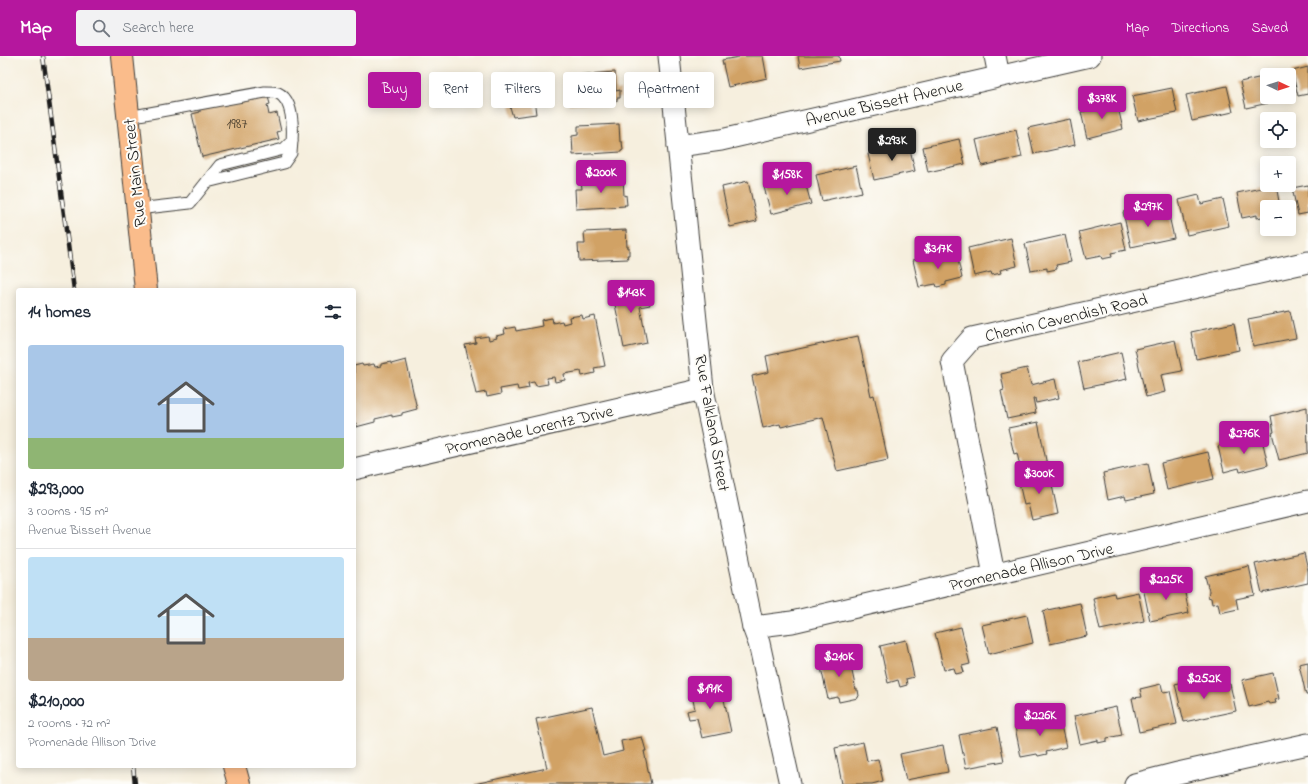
<!DOCTYPE html>
<html lang="en">
<head>
<meta charset="utf-8">
<style>
	body { margin:0; font-family:"Indie Flower",sans-serif; background:#f2f2f3; color:#1f2937; height:100vh; display:flex; flex-direction:column; font-size:15px; white-space:nowrap }
	* { box-sizing:border-box; margin:0 }
	p { font-size:13px; color:#747a83 }
	.icon { flex:none; width:22px; height:22px; fill:none; stroke:currentColor; stroke-width:2; stroke-linecap:round; stroke-linejoin:round }
	.map { position:relative; flex:1; overflow:hidden }
	.drawer { position:absolute; left:16px; top:232px; width:340px; height:480px; display:flex; flex-direction:column; background:#fff; border-radius:4px; box-shadow:0 2px 10px #0003 }
	.drawer>* { flex:none }
	.top-card { position:absolute; left:368px; top:16px; width:380px; height:36px; display:flex; gap:8px }
	.needle { width:26px; rotate:94deg }
	.controls { position:absolute; left:1260px; top:12px; display:grid; gap:8px }
	.controls a { display:grid; place-items:center; width:36px; height:36px; border-radius:4px; background:#fff; box-shadow:0 2px 10px #0003; font-size:20px }
	.price { position:absolute; translate:-50% -34px; padding:0 9px; border-radius:4px; background:#b5179e; color:#fff; font-size:13px; line-height:26px; filter:drop-shadow(0 1px 2px #0008) }
	.price::after { content:''; position:absolute; left:50%; top:24px; width:12px; height:9px; margin-left:-6px; background:inherit; clip-path:polygon(0 0,100% 0,50% 100%) }
	.price.active { background:#222; color:#fff }
	ul { padding:0; list-style:none }
	li { display:grid; align-content:center; gap:8px; height:212px; padding:0 12px }
	li+li { border-top:1px solid #e0e1e3 }
	li span { display:grid; place-items:center; height:124px; border-radius:4px; color:#555 }
	li>.icon { margin-inline-start:auto }
	span .icon { width:72px; height:72px; fill:#fffc; stroke-width:1 }
	li b { font-size:17px }
	h2 { display:flex; justify-content:space-between; align-items:center; height:48px; padding:0 12px; font-size:17px }
	.tag { padding:0 14px; border-radius:4px; background:#fff; box-shadow:0 2px 10px #0003; font-size:14px; line-height:36px }
	.tag.active { background:#b5179e; color:#fff }
	header { display:flex; align-items:center; gap:24px; box-sizing:border-box; height:56px; padding:0 20px; background:#b5179e; color:#fff }
	header strong { font-size:19px }
	nav { display:flex; gap:22px; margin-inline-start:auto; font-size:14px }
	.search { width:280px; height:36px; background:#f2f2f3; display:flex; align-items:center; gap:10px; box-sizing:border-box; padding:0 14px; border-radius:4px; color:#747a83; font-size:15px }
	.map>svg:first-child { display:block }
</style>
</head>
<body>
<header>
<strong>Map</strong>
<div class="search"><svg class="icon" aria-label="search" viewBox="0 0 24 24"><circle cx="10" cy="10" r="6"/><path d="M15 15l6 6"/></svg>Search here</div>
<nav><a>Map</a><a>Directions</a><a>Saved</a></nav>
</header>
<div class="map">
<svg width="1308" height="728" viewBox="0 0 1308 728">
	<rect width="100%" height="100%" fill="#fdfcf7"/>
	<filter id="ink" filterUnits="userSpaceOnUse"><feTurbulence type="fractalNoise" baseFrequency=".025" numOctaves="2"/><feDisplacementMap in="SourceGraphic" scale="8" xChannelSelector="R" yChannelSelector="G"/><feConvolveMatrix kernelMatrix="1 2 1 2 8 2 1 2 1" color-interpolation-filters="sRGB"/></filter>
	<filter id="wash" filterUnits="userSpaceOnUse"><feTurbulence type="fractalNoise" baseFrequency=".012" numOctaves="4" result="noise"/><feDisplacementMap in="SourceGraphic" scale="16" xChannelSelector="R" yChannelSelector="G"/><feGaussianBlur stdDeviation="0.9" result="paint"/><feColorMatrix in="noise" values="0 0 0 0 0 0 0 0 0 0 0 0 0 0 0 0 0 1.4 0 .05"/><feComposite in="paint" operator="in"/></filter>
	<g filter="url(#wash)">
		<rect width="100%" height="100%" fill="#f6efde"/>
		<g id="blocks">
			<g fill="#d1a265">
				<polygon points="739,0 763,0 767,22 728,31 722,4 739,1"/>
				<polygon points="798,0 839,0 840,5 800,12"/>
				<polygon points="1308,11 1308,38 1298,40 1292,15"/>
				<polygon points="615,16 616,35 620,34 620,42 617,42 617,45 569,48 568,25 575,25 574,19"/>
				<polygon points="1267,20 1267,41 1286,41 1286,43 1246,52 1240,26"/>
				<polygon points="532,27 536,58 513,61 510,51 512,48 509,30"/>
				<polygon points="1227,30 1233,56 1192,65 1186,39"/>
				<polygon points="1172,32 1177,57 1138,65 1132,40"/>
				<polygon points="252,40 253,44 268,41 270,48 267,49 269,59 277,57 281,75 277,76 279,83 202,101 192,58 200,56 200,52"/>
				<polygon points="1117,47 1123,73 1087,82 1081,56"/>
				<polygon points="1070,63 1075,89 1034,98 1028,72"/>
				<polygon points="619,68 620,86 622,86 623,94 621,95 621,96 573,99 572,80 578,79 578,70"/>
				<polygon points="1016,74 1022,101 982,110 976,84"/>
				<polygon points="959,83 965,108 928,116 923,91"/>
				<polygon points="909,89 915,115 874,124 868,98"/>
				<polygon points="856,110 862,136 822,145 816,119"/>
				<polygon points="623,121 624,140 626,139 627,149 624,149 625,150 576,153 575,133 582,133 581,124"/>
				<polygon points="804,122 811,148 771,158 764,131"/>
				<polygon points="748,125 757,165 730,171 722,131"/>
				<polygon points="1276,129 1280,151 1267,151 1267,160 1257,162 1257,159 1242,162 1237,137"/>
				<polygon points="1308,129 1308,157 1298,159 1292,132"/>
				<polygon points="1199,139 1201,148 1223,143 1229,170 1187,179 1179,144"/>
				<polygon points="1139,152 1141,161 1168,155 1174,182 1131,191 1123,156"/>
				<polygon points="1120,166 1126,194 1111,197 1112,201 1102,203 1101,200 1086,203 1079,176"/>
				<polygon points="626,174 627,191 629,191 629,199 627,199 628,203 579,205 578,188 585,188 584,176"/>
				<polygon points="1065,179 1071,206 1056,209 1057,213 1047,215 1047,212 1031,215 1025,188"/>
				<polygon points="1011,182 1017,210 1000,214 1001,217 992,219 991,216 974,220 968,192"/>
				<polygon points="956,195 962,222 946,226 946,229 937,231 936,228 919,231 913,204"/>
				<polygon points="646,228 650,249 640,251 647,287 624,292 612,234"/>
				<polygon points="1290,255 1296,282 1253,290 1248,263"/>
				<polygon points="582,259 583,263 595,260 605,310 594,312 595,317 582,320 581,315 564,318 565,324 555,326 554,321 547,322 548,328 536,330 534,326 528,327 529,332 518,334 517,330 500,333 501,338 487,341 486,336 476,338 465,289 476,287 475,282 488,280 489,284 497,282 496,280 505,278 504,273 515,271 516,275 542,270 541,264 552,262 553,267 562,265 563,268 570,266 569,261"/>
				<polygon points="1234,267 1239,294 1196,303 1191,276"/>
				<polygon points="858,280 871,340 874,339 888,404 837,415 823,361 781,371 780,368 763,372 752,320 769,316 766,300"/>
				<polygon points="1175,284 1182,315 1161,319 1165,336 1146,341 1135,293"/>
				<polygon points="1121,296 1127,323 1084,332 1078,306"/>
				<polygon points="406,304 417,353 402,357 402,359 392,361 392,359 375,363 375,366 356,371 356,367 354,367 354,310 362,308 363,310 374,308 375,311 381,310 381,308 391,306 391,308"/>
				<polygon points="1027,312 1031,329 1055,323 1059,342 1036,347 1035,342 1033,342 1036,357 1007,363 1001,335 1004,334 1001,318"/>
				<polygon points="1307,351 1308,397 1279,404 1272,377 1274,376 1271,360"/>
				<polygon points="1038,366 1047,409 1021,415 1017,397 1014,398 1008,372"/>
				<polygon points="1261,379 1268,409 1240,416 1239,412 1224,416 1218,390"/>
				<polygon points="1208,396 1214,423 1167,434 1161,407"/>
				<polygon points="1148,407 1154,438 1126,444 1125,440 1108,444 1103,417"/>
				<polygon points="1049,415 1058,458 1032,464 1028,448 1024,449 1018,422"/>
				<polygon points="1304,497 1308,515 1308,527 1262,537 1255,508"/>
				<polygon points="1249,510 1255,539 1236,543 1238,553 1220,557 1218,547 1212,548 1211,542 1208,541 1209,535 1205,520"/>
				<polygon points="1171,526 1172,529 1183,527 1189,557 1150,565 1143,531"/>
				<polygon points="1138,536 1144,565 1100,574 1093,542 1114,537 1115,541"/>
				<polygon points="1080,547 1087,580 1050,588 1043,555"/>
				<polygon points="1027,559 1033,587 989,598 982,569"/>
				<polygon points="961,571 970,608 962,610 964,616 956,618 954,612 944,614 935,577"/>
				<polygon points="906,584 914,621 906,623 907,629 900,631 898,624 888,627 880,590"/>
				<polygon points="848,597 856,634 858,634 859,640 858,641 858,642 839,646 838,641 828,643 819,603"/>
				<polygon points="1308,606 1308,639 1306,639 1299,608"/>
				<polygon points="1273,617 1279,643 1275,644 1276,647 1269,648 1268,646 1249,651 1242,624"/>
				<polygon points="1208,624 1210,632 1230,628 1236,655 1184,666 1175,628 1185,625 1186,629"/>
				<polygon points="720,625 731,676 702,682 697,662 689,663 687,655 695,653 690,631"/>
				<polygon points="1161,628 1163,636 1170,635 1177,668 1139,676 1132,642 1142,641 1140,633"/>
				<polygon points="592,651 603,700 623,695 621,685 642,681 646,695 644,695 651,728 474,728 547,712 536,663"/>
				<polygon points="1116,651 1122,679 1107,682 1107,685 1098,687 1098,684 1080,688 1074,660"/>
				<polygon points="1059,661 1066,691 1046,696 1047,698 1038,700 1037,698 1021,701 1015,671"/>
				<polygon points="997,671 1004,705 966,712 959,679"/>
				<polygon points="863,686 867,705 878,703 883,725 872,728 842,728 835,692"/>
				<polygon points="943,689 948,716 906,724 900,698"/>
			</g>
		</g>
	</g>
	<g filter="url(#ink)">
		<use href="#blocks" fill-opacity="0" stroke="#3d3c39" stroke-width="1"/>
		<g fill="none" stroke-linecap="round" stroke-linejoin="round">
			<defs>
				<g id="lane">
					<path d="M128,61l137,-25c4,0 10,0 13,1 15,7 15,34 14,48l-8,8 -64,16 -30,38 -53,6"/>
					<polyline points="207,126 284,107 291,97 292,85"/>
				</g>
				<g id="street">
					<polyline points="669,0 703,333 753,571 759,587 790,728"/>
					<polyline points="995,0 999,20"/>
					<polyline points="678,90 721,84 1090,0"/>
					<polyline points="354,413 703,333"/>
					<polyline points="994,518 952,305 972,282 1308,206"/>
					<polyline points="753,571 792,566 1308,445"/>
					<polyline points="1135,728 1178,717 1308,688"/>
				</g>
				<g id="primary">
					<polyline points="122,0 146,234"/>
					<polyline points="234,710 239,728"/>
				</g>
			</defs>
			<use href="#lane" stroke="#3d3c39" stroke-width="13"/>
			<use href="#street" stroke="#3d3c39" stroke-width="23"/>
			<use href="#primary" stroke="#3d3c39" stroke-width="24"/>
			<use href="#lane" stroke="#fff" stroke-width="11"/>
			<use href="#street" stroke="#fff" stroke-width="21"/>
			<use href="#primary" stroke="#fabc8b" stroke-width="22"/>
			<defs>
				<g id="rail">
					<polyline points="43,0 74,234"/>
					<polyline points="133,710 135,728"/>
				</g>
			</defs>
			<use href="#rail" stroke="#1c1c1c" stroke-width="4.5"/>
			<use href="#rail" stroke="#fdfcf7" stroke-width="3" stroke-dasharray="9" stroke-linecap="butt"/>
		</g>
	</g>
	<g text-anchor="middle" stroke-width="4" stroke-linejoin="round" paint-order="stroke">
		<g font-size="15" fill="#493e2e">
			<text x="237" y="72">1987</text>
		</g>
		<g font-size="17" fill="#1c1c1c" stroke="#fdfcf7">
			<text transform="translate(884 46) rotate(-13)" y="6">Avenue Bissett Avenue</text>
			<text transform="translate(134 117) rotate(-96)" y="6">Rue Main Street</text>
			<text transform="translate(1066 261) rotate(-13)" y="6">Chemin Cavendish Road</text>
			<text transform="translate(713 367) rotate(80)" y="6">Rue Falkland Street</text>
			<text transform="translate(529 373) rotate(-13)" y="6">Promenade Lorentz Drive</text>
			<text transform="translate(1031 510) rotate(-13)" y="6">Promenade Allison Drive</text>
		</g>
	</g>
</svg>
<div class="controls">
<a><svg class="needle" viewBox="-14 -14 28 28"><path d="M0-13l5 13h-10z" fill="#e53935"/><path d="M0 13l5-13h-10z" fill="#747a83"/></svg></a>
<a><svg class="icon" aria-label="locate" viewBox="0 0 24 24"><circle cx="12" cy="12" r="6"/><path d="M12 2v4M12 18v4M2 12h4M18 12h4"/></svg></a>
<a>+</a>
<a>−</a>
</div>
<b class="price" style="left:1102px;top:64px">$378K</b>
<b class="price active" style="left:892px;top:106px">$293K</b>
<b class="price" style="left:601px;top:138px">$200K</b>
<b class="price" style="left:787px;top:140px">$158K</b>
<b class="price" style="left:1148px;top:172px">$297K</b>
<b class="price" style="left:938px;top:214px">$317K</b>
<b class="price" style="left:631px;top:258px">$143K</b>
<b class="price" style="left:1244px;top:399px">$276K</b>
<b class="price" style="left:1039px;top:439px">$300K</b>
<b class="price" style="left:1166px;top:545px">$225K</b>
<b class="price" style="left:839px;top:622px">$210K</b>
<b class="price" style="left:1204px;top:644px">$252K</b>
<b class="price" style="left:710px;top:654px">$191K</b>
<b class="price" style="left:1040px;top:681px">$226K</b>
<div class="top-card">
<a class="tag active">Buy</a>
<a class="tag">Rent</a>
<a class="tag">Filters</a>
<a class="tag">New</a>
<a class="tag">Apartment</a>
</div>
<section class="drawer">
<h2>14 homes<svg class="icon" aria-label="filters" viewBox="0 0 24 24"><path d="M4 7h16M4 17h16"/><circle cx="9" cy="7" r="2"/><circle cx="15" cy="17" r="2"/></svg></h2>
<ul>
<li><span style="background:linear-gradient(#a9c7e8 75%,#8fb573 0)"><svg class="icon" aria-label="home" viewBox="0 0 24 24"><path d="M3 11l9-7 9 7M6 9v11h12V9"/></svg></span><div><b>$293,000</b><p>3 rooms · 95 m²</p><p>Avenue Bissett Avenue</p></div></li>
<li><span style="background:linear-gradient(#bfe0f5 65%,#b9a48a 0)"><svg class="icon" aria-label="home" viewBox="0 0 24 24"><path d="M3 11l9-7 9 7M6 9v11h12V9"/></svg></span><div><b>$210,000</b><p>2 rooms · 72 m²</p><p>Promenade Allison Drive</p></div></li>
</ul>
</section>
</div>
</body>
</html>
